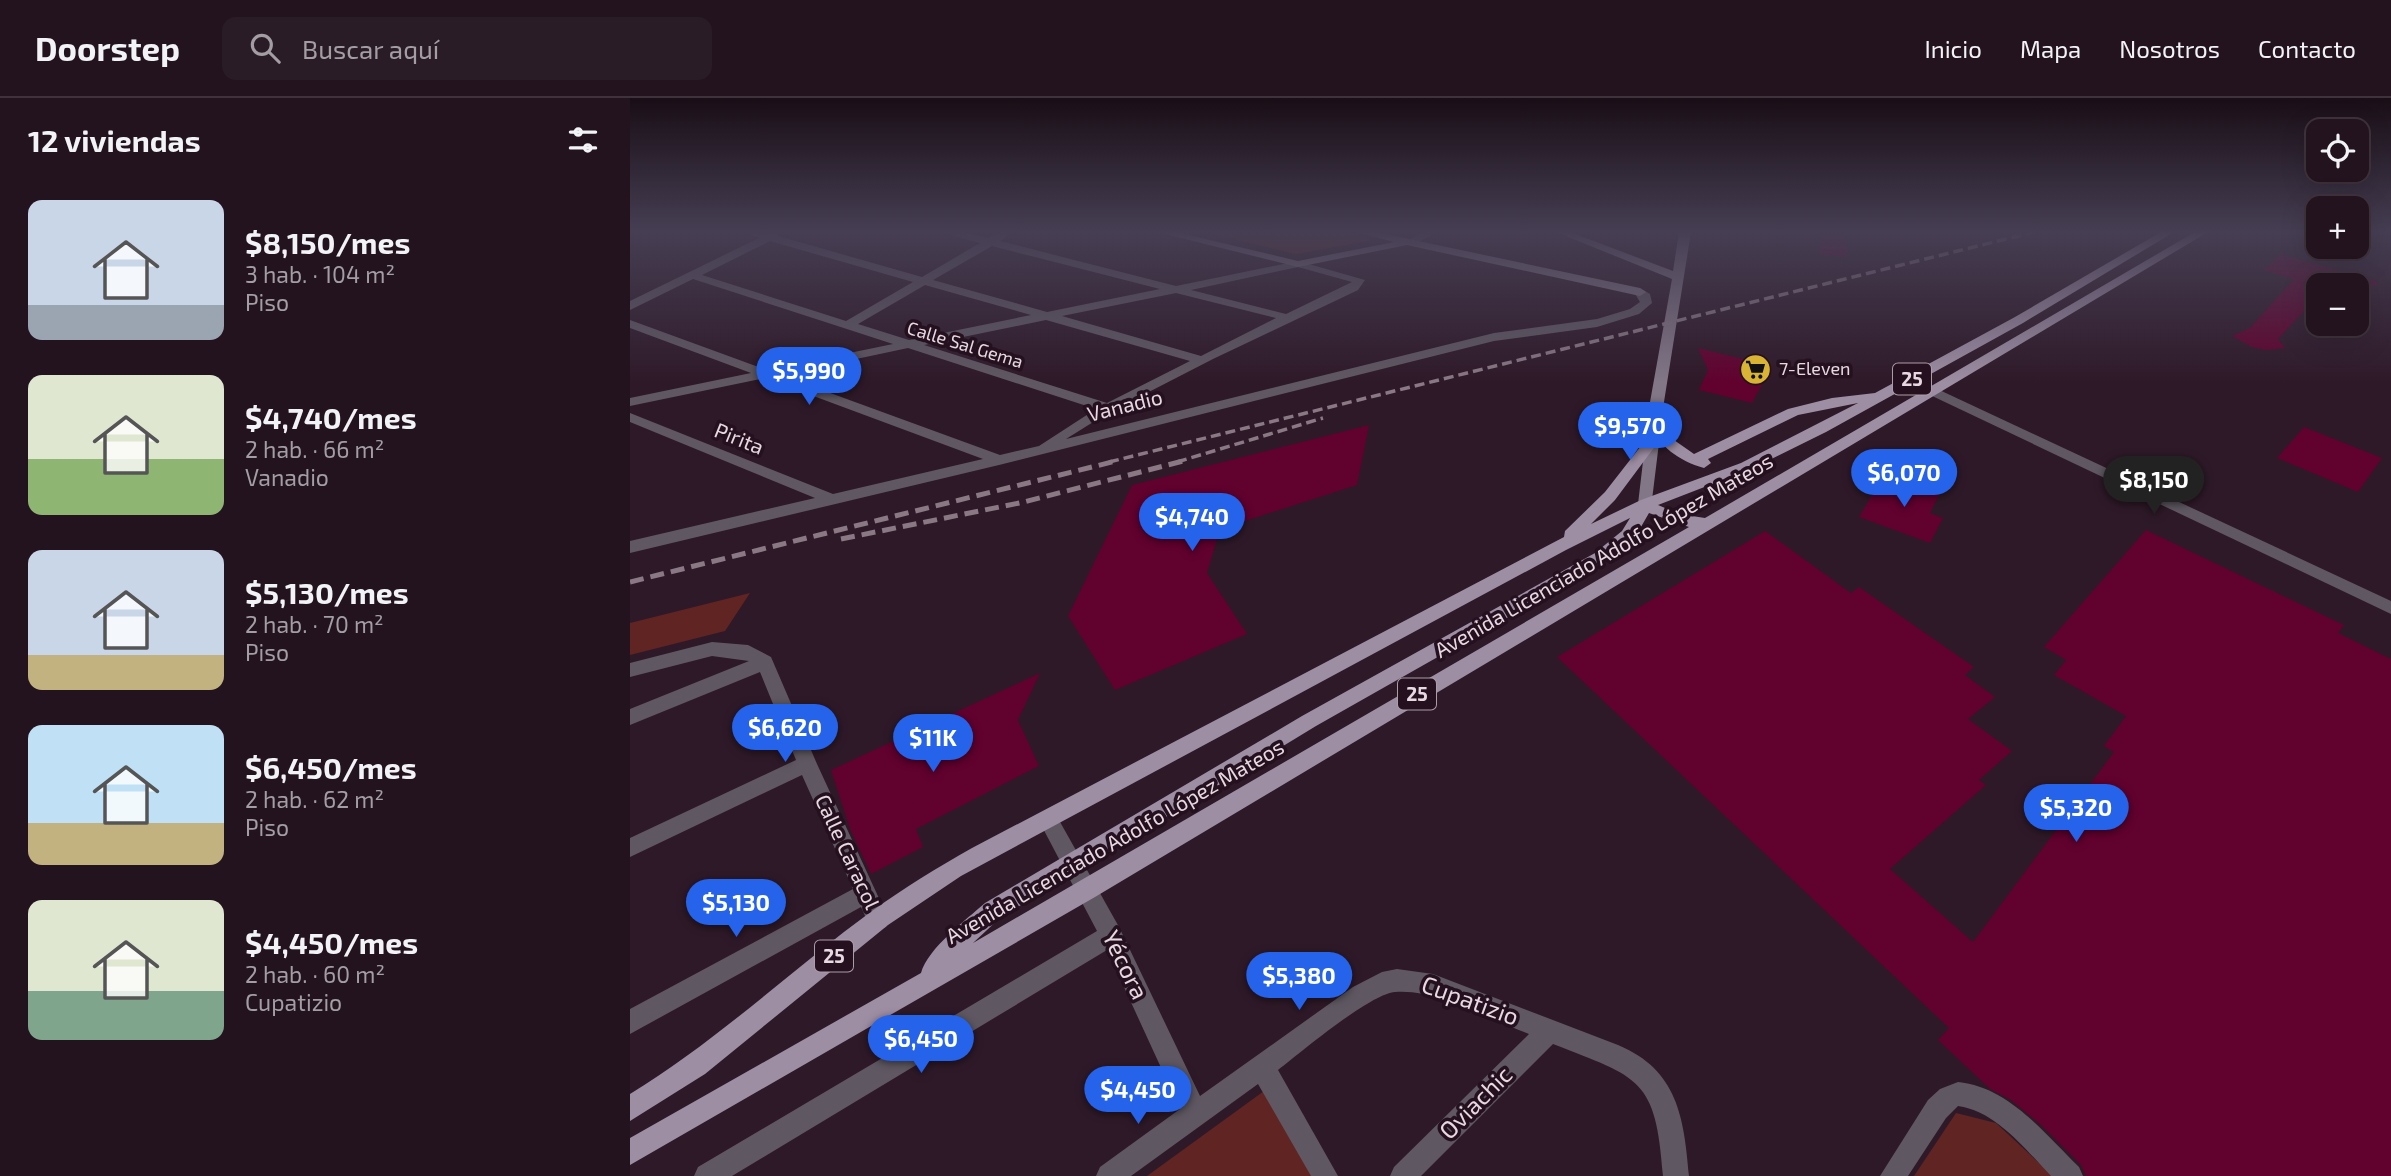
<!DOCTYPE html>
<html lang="es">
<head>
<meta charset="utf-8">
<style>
	body { margin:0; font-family:"Exo 2",sans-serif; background:#2a1c27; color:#f1f3f6; height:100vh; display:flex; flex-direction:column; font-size:26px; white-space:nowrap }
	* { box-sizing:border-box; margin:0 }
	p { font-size:23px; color:#a29ea4 }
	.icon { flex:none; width:38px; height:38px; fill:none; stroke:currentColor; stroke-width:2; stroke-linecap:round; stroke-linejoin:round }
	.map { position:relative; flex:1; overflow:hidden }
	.details { display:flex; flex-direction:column; background:#22131e; width:630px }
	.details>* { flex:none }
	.controls { position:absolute; left:1676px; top:21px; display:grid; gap:14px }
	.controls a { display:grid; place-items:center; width:63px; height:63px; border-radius:14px; background:#22131e; box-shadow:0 7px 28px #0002,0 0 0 2px #3f323c; font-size:35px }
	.price { position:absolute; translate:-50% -60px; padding:0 16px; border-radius:24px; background:#2563eb; color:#fff; font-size:23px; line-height:46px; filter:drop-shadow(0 2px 4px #0008) }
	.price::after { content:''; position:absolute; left:50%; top:42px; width:21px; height:16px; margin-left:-10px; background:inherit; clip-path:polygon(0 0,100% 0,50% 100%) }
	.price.selected { background:#222; color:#fff }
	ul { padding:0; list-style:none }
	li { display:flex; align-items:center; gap:21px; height:175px; padding:0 28px }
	li span { display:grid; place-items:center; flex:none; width:196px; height:140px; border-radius:14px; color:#555 }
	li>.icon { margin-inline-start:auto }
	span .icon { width:84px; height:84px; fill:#fffc; stroke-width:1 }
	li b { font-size:30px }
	h2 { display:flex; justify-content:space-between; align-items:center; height:84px; padding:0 28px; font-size:30px }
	header { display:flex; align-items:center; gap:42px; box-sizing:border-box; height:98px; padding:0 35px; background:#22131e; border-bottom:2px solid #3f323c }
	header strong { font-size:33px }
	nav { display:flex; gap:38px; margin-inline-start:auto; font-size:24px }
	.search { width:490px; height:63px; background:#2a1c27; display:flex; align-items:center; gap:18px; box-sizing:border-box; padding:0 24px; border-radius:14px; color:#a29ea4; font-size:26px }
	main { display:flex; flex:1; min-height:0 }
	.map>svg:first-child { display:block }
</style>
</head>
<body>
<header>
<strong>Doorstep</strong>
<div class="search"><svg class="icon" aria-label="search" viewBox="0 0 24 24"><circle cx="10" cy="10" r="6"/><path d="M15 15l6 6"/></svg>Buscar aquí</div>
<nav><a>Inicio</a><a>Mapa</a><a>Nosotros</a><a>Contacto</a></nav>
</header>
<main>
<section class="details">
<h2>12 viviendas<svg class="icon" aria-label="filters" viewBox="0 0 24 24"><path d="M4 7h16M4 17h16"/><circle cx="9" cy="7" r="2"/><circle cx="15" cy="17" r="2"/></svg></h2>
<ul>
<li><span style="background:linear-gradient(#c9d6e8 75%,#9aa5b1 0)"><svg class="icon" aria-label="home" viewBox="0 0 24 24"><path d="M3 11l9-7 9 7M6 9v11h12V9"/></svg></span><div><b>$8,150/mes</b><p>3 hab. · 104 m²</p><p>Piso</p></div></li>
<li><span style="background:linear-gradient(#dfe7d0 60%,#8fb573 0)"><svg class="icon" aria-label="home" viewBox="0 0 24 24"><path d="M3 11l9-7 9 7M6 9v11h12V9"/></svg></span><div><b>$4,740/mes</b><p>2 hab. · 66 m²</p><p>Vanadio</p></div></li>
<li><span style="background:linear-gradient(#c9d6e8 75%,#c2b280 0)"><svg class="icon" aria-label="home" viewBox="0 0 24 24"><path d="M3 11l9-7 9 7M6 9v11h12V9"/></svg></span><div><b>$5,130/mes</b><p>2 hab. · 70 m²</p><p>Piso</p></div></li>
<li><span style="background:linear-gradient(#bfe0f5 70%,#c2b280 0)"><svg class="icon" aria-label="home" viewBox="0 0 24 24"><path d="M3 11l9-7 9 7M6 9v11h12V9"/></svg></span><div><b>$6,450/mes</b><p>2 hab. · 62 m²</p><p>Piso</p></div></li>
<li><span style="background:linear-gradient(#dfe7d0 65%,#7fa58c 0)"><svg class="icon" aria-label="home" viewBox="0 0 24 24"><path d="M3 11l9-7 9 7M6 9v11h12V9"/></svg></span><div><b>$4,450/mes</b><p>2 hab. · 60 m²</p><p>Cupatizio</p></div></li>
</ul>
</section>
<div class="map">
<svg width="1761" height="1078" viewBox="0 0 1761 1078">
	<rect width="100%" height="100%" fill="#2e1928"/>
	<g fill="#602422">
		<polygon points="574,134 705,134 742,142 666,156"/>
		<polygon points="120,495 95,533 0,557 0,525"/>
		<polygon points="634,993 682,1078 517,1078"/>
		<polygon points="1326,1015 1366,1025 1423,1078 1284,1078"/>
	</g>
	<g fill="#61012e">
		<polygon points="1190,134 1215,134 1217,159 1191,157"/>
		<polygon points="1651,156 1748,184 1747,187 1689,187 1689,197 1648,241 1655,250 1636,252 1622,249 1602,238 1620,230 1664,181 1634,172"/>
		<polygon points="1068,250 1142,268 1122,305 1069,292 1078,272"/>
		<polygon points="739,327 727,387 590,431 577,475 617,536 485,592 438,518 502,387"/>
		<polygon points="1674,329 1752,360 1728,394 1647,360"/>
		<polygon points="1266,380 1310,395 1300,415 1313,420 1300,445 1229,419 1250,384 1262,388"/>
		<polygon points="1516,432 1714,527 1708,535 1761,561 1761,1078 1456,1078 1451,1067 1411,1027 1381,1002 1360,991 1308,942 1319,930 927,559 1135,433 1221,495 1229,489 1344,569 1335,577 1365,599 1338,621 1382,653 1349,682 1356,687 1260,771 1343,844 1484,654 1474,648 1496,618 1424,577 1436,562 1414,549"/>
		<polygon points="410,575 388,622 409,668 286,731 293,749 241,776 220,731 201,672"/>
	</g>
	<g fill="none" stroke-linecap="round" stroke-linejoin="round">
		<g fill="#5f5862" fill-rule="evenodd">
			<path d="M115,134l32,1 1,3 144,41 58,-34 -33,-9 -1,-2h17l25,6 12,-6h12l-12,9 176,45 122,-25 67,19 -7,10 -145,69 -107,55 -40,25 428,-106 103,-14 33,-10 10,-7 -6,-10 6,-4 10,6 2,9 -13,11 -42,13 -103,14 -495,124 -369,88v-12l185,-43 -185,-76v-9l203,81 150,-35 -218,-81 -135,28v-8l121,-25 -121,-45v-8l137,50 126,-26 -200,-65 -63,31v-9l129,-63zM140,143l143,41 -67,39 -144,-46zM362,148l168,43 -113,23 -114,-32zM668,169l54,15 -66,32 -95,-24zM295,187l106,30 -122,25 -51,-16zM546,195l100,25 -75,38 -139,-40zM416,222l144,41 -83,42 -183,-58zM278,250l188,61 -57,37 -39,9 -219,-80z"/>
			<polygon points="793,134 807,134 783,147 773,145"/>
			<polygon points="1303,289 1761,503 1761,516 1298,296 1298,290"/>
			<polygon points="82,544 118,547 141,559 187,666 259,822 256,829 248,832 240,829 231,809 0,936 0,911 223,791 172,677 0,759 0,740 166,662 130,574 0,627 0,611 119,563 82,558 0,579 0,565"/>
			<path d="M418,712l7,3 64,114 81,169 153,-109 29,-15 15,-3 36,5 185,71c60,25 66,73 71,131h-26c-7,-98 -23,-98 -110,-132l-132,132h-31l4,-9 135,-133c-37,-14 -95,-46 -134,-42 -25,2 -94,60 -117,78l60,106h-27l-53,-92 -127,92h-35l4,-9 80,-58 -73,-159 -375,226h-38l4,-9 399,-236 -59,-112 3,-6z"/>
			<path d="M1328,984c51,5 87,52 121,85l4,9h-32c-25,-26 -55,-65 -93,-70l-12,12 -38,58h-28l48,-76 12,-11z"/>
		</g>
		<g fill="#827787" fill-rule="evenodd">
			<polygon points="527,134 546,134 668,163 764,144 726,134 746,134 1010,190 1016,194 1010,198 777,147 668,169"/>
			<polygon points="926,134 940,134 1043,173 1049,134 1061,134 1034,304 1021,410 1011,410 1008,406 1020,304 1042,181"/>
		</g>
		<path fill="#9e8ea4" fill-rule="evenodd" d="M1531,134h13l-151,91 -197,109 -75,37 -93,36 21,9 26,4 490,-286h13l-1113,665 -465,268v-27l291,-165c7,-25 45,-53 64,-70l317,-187 293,-163 27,-22 8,-13 -64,32 -605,326 -73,49 -183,149 -75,47v-27c87,-53 160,-123 242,-183 32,-23 66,-44 100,-63l592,-311 1,-6 40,-39 39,-50 5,-1 7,4 -41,55 -24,24 50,-24 100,-37 117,-60 -60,12 -90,44 3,4 -7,5c-26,-7 -43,-22 -58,-44l2,-3h10l16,19 20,14 94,-45 44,-11 43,-5 140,-76zM1019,415l40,14 -716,416 28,-26 315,-191 291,-165 27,-22z"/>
		<g stroke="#8a7885" stroke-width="3.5" stroke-dasharray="10 5" stroke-linecap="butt">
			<polyline points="479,364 1404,134"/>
			<polyline points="547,364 693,320"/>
		</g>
		<g stroke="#8a7885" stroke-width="5" stroke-dasharray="14 7" stroke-linecap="butt">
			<polyline points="211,441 394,404 553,363"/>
			<polyline points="0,484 486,363"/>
		</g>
	</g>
	<linearGradient id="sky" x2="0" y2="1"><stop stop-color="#190e16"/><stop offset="0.47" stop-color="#463e53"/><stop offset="1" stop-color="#463e53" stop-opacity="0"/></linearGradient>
	<rect width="1761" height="285" fill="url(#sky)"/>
	<defs>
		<symbol id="supermarket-disc" viewBox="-11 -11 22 22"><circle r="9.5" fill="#d9b434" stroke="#24101e"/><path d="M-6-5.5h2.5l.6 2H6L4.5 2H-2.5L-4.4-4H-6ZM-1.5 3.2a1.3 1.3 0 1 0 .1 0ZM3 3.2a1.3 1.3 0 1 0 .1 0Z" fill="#111"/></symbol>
	</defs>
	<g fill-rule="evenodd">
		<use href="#supermarket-disc" x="1108" y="254" width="35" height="35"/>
	</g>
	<g text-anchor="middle" stroke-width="7" stroke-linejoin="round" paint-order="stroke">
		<g font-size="18" fill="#e7d8e2" stroke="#24101e">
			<text transform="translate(335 247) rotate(17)" y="6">Calle Sal Gema</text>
		</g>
		<g font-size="18" fill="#e7d8e2" stroke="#24101e" text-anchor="start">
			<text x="1149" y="277">7-Eleven</text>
		</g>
		<g fill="#24101e" stroke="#ac9ca7" stroke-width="2">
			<rect x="1263" y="265.5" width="38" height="31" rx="5"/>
			<rect x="768" y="580.5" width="38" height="31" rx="5"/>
			<rect x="185" y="842.5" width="38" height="31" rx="5"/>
		</g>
		<g font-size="19" font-weight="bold" fill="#e7d8e2">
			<text x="1282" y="288">25</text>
			<text x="787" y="603">25</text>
			<text x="204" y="865">25</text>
		</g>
		<g font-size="21" fill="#e7d8e2" stroke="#24101e">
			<text transform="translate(495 308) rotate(-14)" y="7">Vanadio</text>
			<text transform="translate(109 341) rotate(22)" y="7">Pirita</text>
			<text transform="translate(974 458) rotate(-30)" y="7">Avenida Licenciado Adolfo López Mateos</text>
			<text transform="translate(485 744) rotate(-30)" y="7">Avenida Licenciado Adolfo López Mateos</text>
			<text transform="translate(217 754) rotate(65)" y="7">Calle Caracol</text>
		</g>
		<g font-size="24" fill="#e7d8e2" stroke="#24101e">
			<text transform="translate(495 867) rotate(64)" y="8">Yécora</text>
			<text transform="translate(840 903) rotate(20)" y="8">Cupatizio</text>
			<text transform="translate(846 1005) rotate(-45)" y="8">Oviachic</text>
		</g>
	</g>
</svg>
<div class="controls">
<a><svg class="icon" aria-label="locate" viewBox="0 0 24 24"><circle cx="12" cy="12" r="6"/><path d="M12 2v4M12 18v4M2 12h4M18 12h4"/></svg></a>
<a>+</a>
<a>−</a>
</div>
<b class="price" style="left:179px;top:309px">$5,990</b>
<b class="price" style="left:1000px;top:364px">$9,570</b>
<b class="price" style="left:1274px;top:411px">$6,070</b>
<b class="price selected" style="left:1524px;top:418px">$8,150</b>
<b class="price" style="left:562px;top:455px">$4,740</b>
<b class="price" style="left:155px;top:666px">$6,620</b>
<b class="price" style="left:303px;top:676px">$11K</b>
<b class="price" style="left:1446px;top:746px">$5,320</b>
<b class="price" style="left:106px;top:841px">$5,130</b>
<b class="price" style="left:669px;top:914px">$5,380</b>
<b class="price" style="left:291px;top:977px">$6,450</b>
<b class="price" style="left:508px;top:1028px">$4,450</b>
</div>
</main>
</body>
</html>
